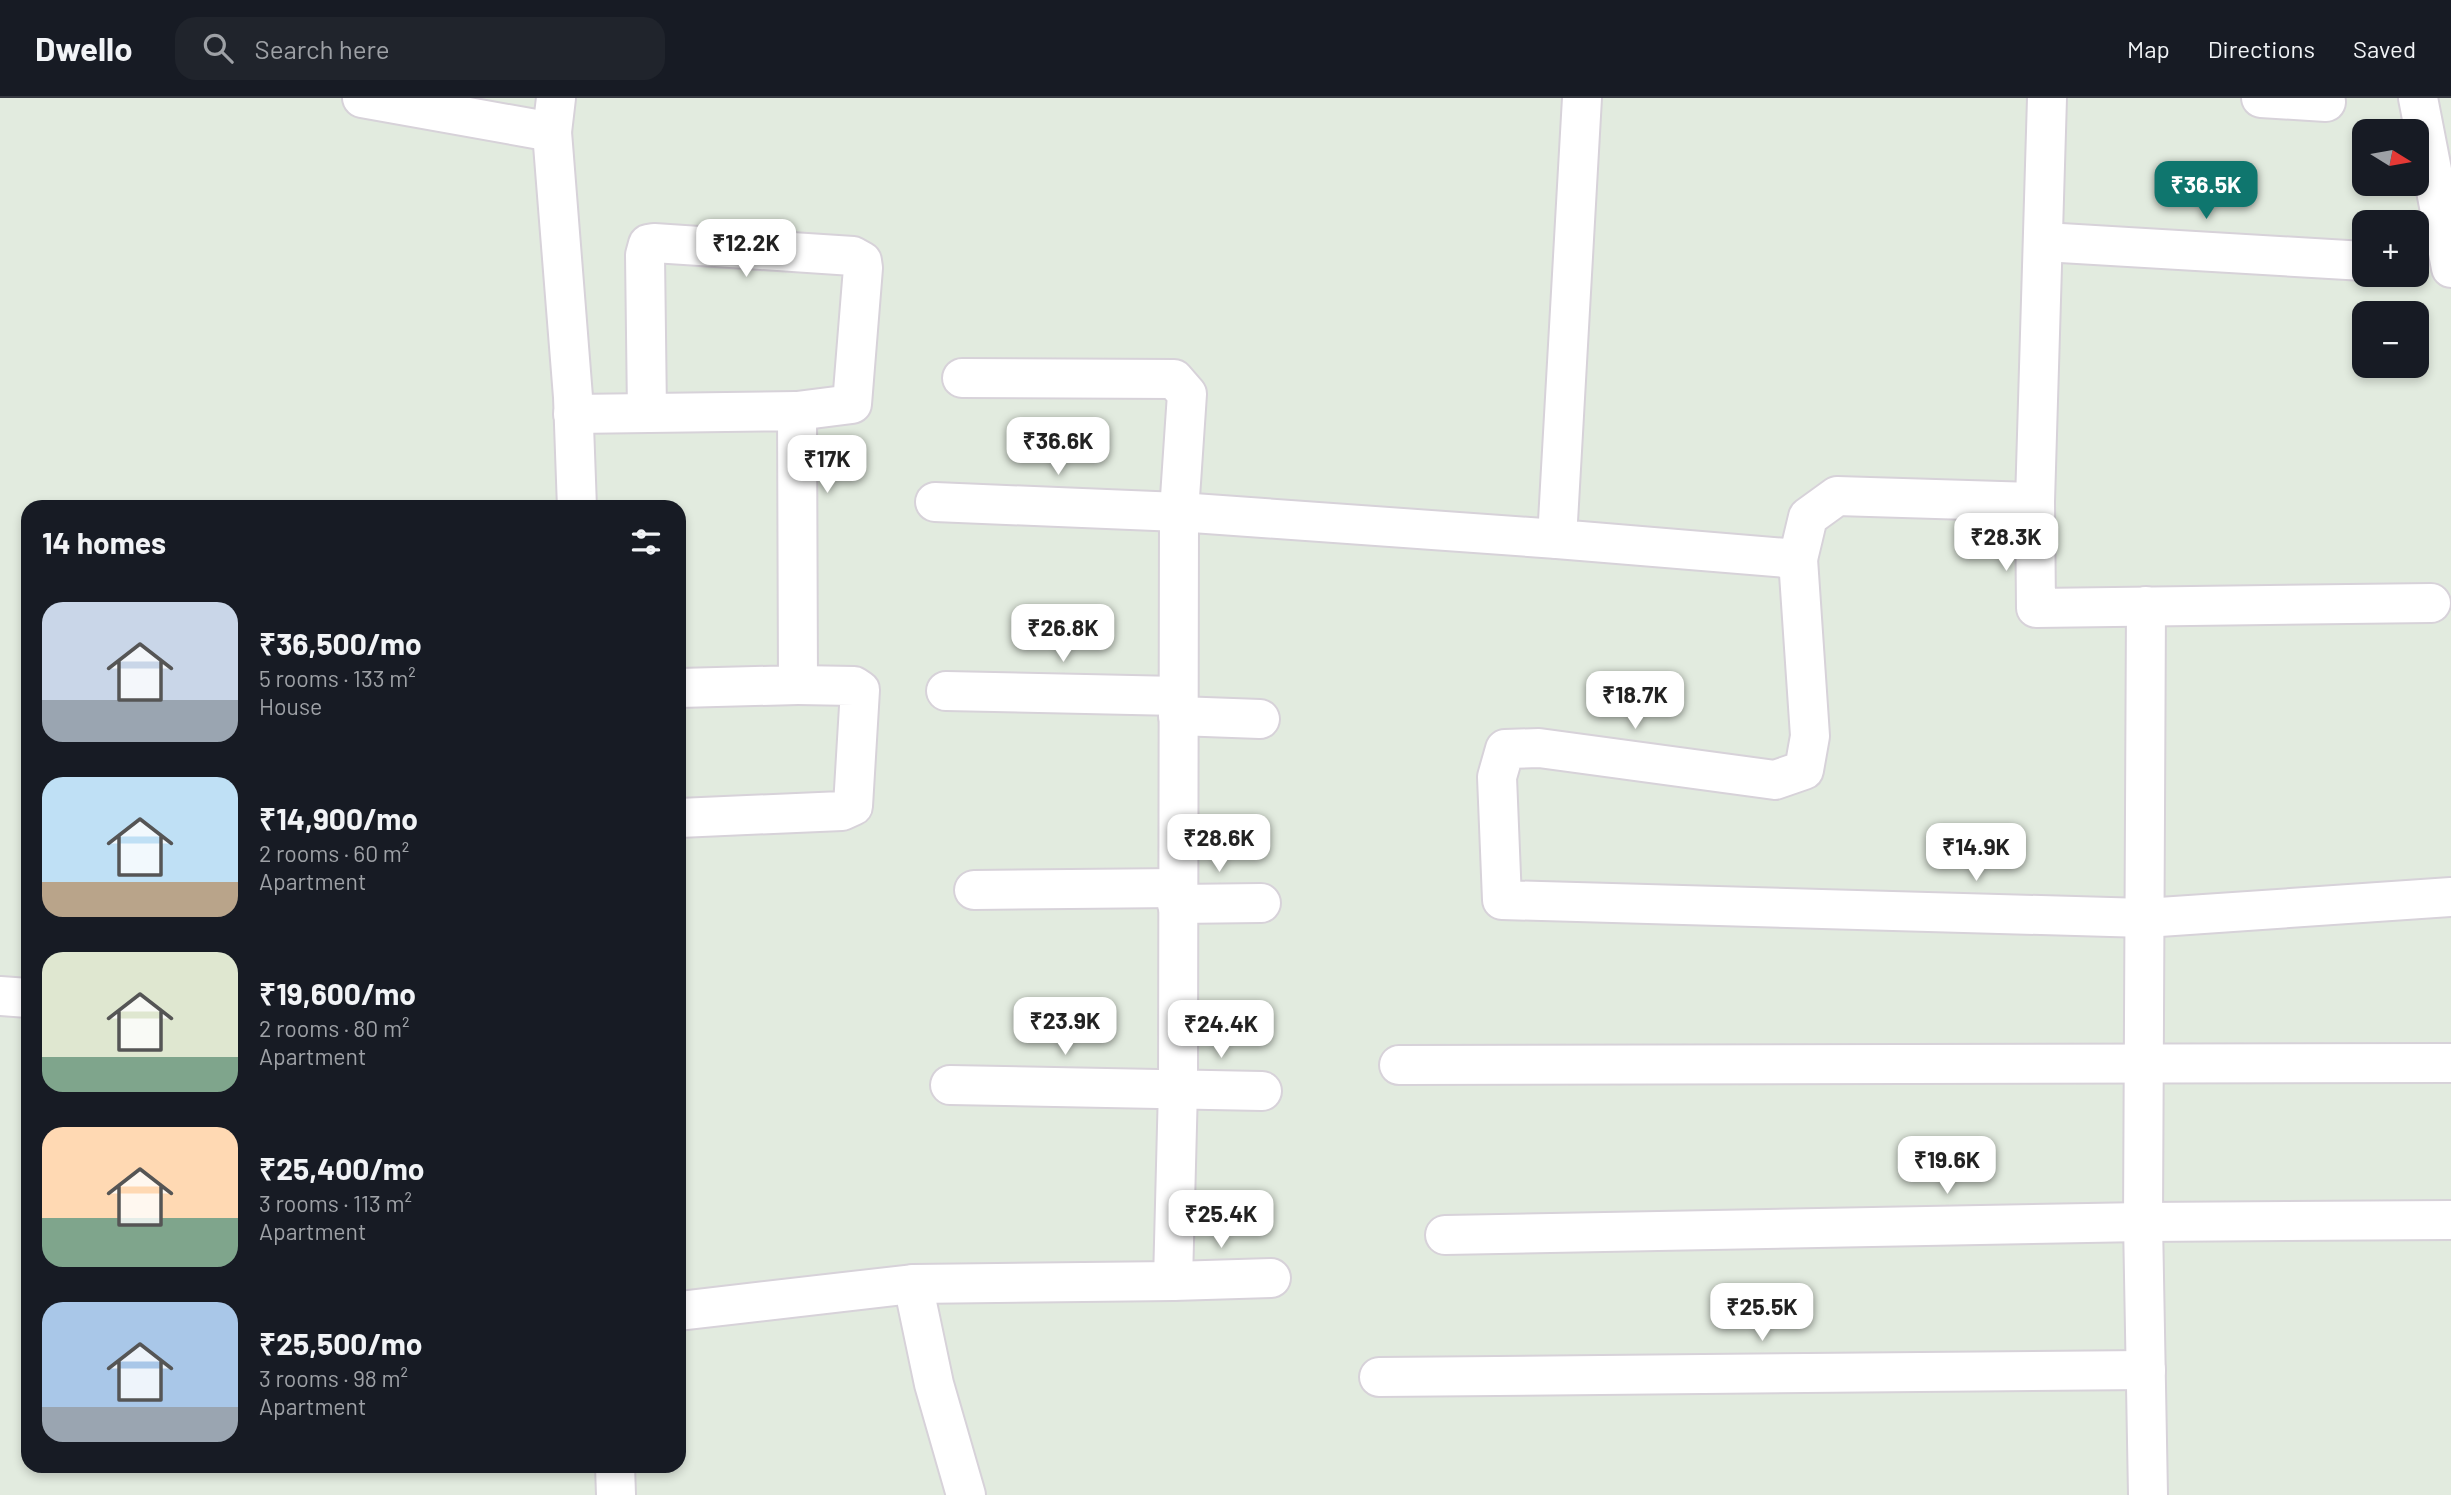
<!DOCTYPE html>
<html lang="en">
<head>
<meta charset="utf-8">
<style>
	body { margin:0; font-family:Barlow,sans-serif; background:#20242c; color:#f1f3f6; height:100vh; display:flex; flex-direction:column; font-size:26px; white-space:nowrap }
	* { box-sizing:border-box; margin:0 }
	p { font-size:23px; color:#9ea1a6 }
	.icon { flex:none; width:38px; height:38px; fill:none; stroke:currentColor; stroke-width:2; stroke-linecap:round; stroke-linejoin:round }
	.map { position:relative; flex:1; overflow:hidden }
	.panel { position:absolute; left:21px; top:402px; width:665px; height:973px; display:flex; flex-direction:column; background:#171b24; border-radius:21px; box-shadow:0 4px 10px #0003 }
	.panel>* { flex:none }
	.needle { width:46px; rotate:101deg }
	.fabs { position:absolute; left:2352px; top:21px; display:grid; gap:14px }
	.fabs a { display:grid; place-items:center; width:77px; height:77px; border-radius:14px; background:#171b24; box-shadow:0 4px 10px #0003; font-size:35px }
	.price { position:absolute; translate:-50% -60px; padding:0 16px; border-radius:14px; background:#fff; color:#222; font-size:23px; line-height:46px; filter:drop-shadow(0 2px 4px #0008) }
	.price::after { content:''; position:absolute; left:50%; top:42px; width:21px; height:16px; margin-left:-10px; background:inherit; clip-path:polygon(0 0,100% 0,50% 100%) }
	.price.selected { background:#0f766e; color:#fff }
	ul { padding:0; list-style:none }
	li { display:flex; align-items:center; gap:21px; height:175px; padding:0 21px }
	li span { display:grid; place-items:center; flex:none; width:196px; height:140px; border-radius:21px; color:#555 }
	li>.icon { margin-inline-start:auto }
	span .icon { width:84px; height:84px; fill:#fffc; stroke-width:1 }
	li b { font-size:30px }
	h2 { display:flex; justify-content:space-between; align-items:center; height:84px; padding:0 21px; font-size:30px }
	header { display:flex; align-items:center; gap:42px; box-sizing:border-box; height:98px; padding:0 35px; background:#171b24; border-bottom:2px solid #363941 }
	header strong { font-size:33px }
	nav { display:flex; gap:38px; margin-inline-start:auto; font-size:24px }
	.search { width:490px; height:63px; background:#20242c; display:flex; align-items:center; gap:18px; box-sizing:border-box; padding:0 24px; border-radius:21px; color:#9ea1a6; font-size:26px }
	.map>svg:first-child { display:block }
</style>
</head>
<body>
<header>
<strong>Dwello</strong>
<div class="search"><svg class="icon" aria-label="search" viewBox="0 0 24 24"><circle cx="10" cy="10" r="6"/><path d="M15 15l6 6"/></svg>Search here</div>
<nav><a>Map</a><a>Directions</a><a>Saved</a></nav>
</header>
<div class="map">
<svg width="2451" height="1397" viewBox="0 0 2451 1397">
	<rect width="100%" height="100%" fill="#e2ebdf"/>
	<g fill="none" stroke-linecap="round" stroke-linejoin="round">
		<defs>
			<g id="minor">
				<polyline points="362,0 552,34 556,0"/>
				<polyline points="1582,0 1557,441 1798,461 1808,419 1837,398 2035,404"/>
				<polyline points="2047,0 2035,404 2036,510 2431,505"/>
				<polyline points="2261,0 2326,4"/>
				<polyline points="2418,0 2451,170"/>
				<polyline points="552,34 573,299 577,410"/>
				<polyline points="2044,144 2364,163"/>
				<polyline points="647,315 645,157 648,146 654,145 853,158 862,163 863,170 852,306 797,313"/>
				<polyline points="573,316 797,313 798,587 679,590"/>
				<polyline points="935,404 1179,414 1187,296 1174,281 962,280"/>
				<polyline points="1798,461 1810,638 1804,672 1775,682 1539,650 1505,651 1497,679 1502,802 2145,820 2451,799"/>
				<polyline points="2146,508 2143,1124 2148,1397"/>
				<polyline points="946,593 1178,598"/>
				<polyline points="1178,618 1260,621"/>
				<polyline points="679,720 842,713 853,708 860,592 854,588 798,587"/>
				<polyline points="974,792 1178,790"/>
				<polyline points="1177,806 1261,805"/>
				<polyline points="0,898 28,900"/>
				<polyline points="1399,967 2451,965"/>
				<polyline points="950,987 1262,993"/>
				<polyline points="1445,1137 2143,1124 2451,1122"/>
				<polyline points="1173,1183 1271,1180"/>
				<polyline points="913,1186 1173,1183 1178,990 1179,414 1557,441"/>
				<polyline points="679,1213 913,1186 934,1286 966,1397"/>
				<polyline points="1379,1279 2146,1272"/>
				<polyline points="615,1368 616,1397"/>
			</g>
		</defs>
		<use href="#minor" stroke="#d7d2d9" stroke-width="42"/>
		<use href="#minor" stroke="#fff" stroke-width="38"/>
	</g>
</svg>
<div class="fabs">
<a><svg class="needle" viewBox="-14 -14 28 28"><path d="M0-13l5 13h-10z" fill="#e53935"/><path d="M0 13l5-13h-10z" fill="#9ea1a6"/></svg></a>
<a>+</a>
<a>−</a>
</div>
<b class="price selected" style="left:2206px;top:123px">₹36.5K</b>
<b class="price" style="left:746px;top:181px">₹12.2K</b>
<b class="price" style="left:1058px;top:379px">₹36.6K</b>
<b class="price" style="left:827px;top:397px">₹17K</b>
<b class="price" style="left:2006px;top:475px">₹28.3K</b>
<b class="price" style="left:1063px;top:566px">₹26.8K</b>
<b class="price" style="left:1635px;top:633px">₹18.7K</b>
<b class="price" style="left:1219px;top:776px">₹28.6K</b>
<b class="price" style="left:1976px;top:785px">₹14.9K</b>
<b class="price" style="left:1065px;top:959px">₹23.9K</b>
<b class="price" style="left:1221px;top:962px">₹24.4K</b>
<b class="price" style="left:1947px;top:1098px">₹19.6K</b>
<b class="price" style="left:1221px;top:1152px">₹25.4K</b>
<b class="price" style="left:1762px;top:1245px">₹25.5K</b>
<section class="panel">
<h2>14 homes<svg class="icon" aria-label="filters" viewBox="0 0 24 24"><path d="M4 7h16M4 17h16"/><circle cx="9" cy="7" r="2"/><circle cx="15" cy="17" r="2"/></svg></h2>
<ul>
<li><span style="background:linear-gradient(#c9d6e8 70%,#9aa5b1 0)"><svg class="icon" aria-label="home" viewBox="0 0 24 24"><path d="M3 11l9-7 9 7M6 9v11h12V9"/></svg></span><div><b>₹36,500/mo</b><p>5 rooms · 133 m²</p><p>House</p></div></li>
<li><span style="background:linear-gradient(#bfe0f5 75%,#b9a48a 0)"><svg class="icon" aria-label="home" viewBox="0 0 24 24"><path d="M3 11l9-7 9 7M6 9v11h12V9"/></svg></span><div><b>₹14,900/mo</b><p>2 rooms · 60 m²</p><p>Apartment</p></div></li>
<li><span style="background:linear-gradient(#dfe7d0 75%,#7fa58c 0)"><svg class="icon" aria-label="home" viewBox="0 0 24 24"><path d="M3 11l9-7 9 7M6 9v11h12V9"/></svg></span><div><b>₹19,600/mo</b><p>2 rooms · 80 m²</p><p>Apartment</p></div></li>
<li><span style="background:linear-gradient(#ffd9b3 65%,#7fa58c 0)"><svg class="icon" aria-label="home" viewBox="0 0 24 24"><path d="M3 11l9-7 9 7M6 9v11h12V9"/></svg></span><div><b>₹25,400/mo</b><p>3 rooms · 113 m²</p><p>Apartment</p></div></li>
<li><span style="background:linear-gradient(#a9c7e8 75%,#9aa5b1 0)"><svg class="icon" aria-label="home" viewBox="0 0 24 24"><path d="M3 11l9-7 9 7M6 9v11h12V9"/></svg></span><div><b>₹25,500/mo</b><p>3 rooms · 98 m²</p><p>Apartment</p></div></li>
</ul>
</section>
</div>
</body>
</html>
